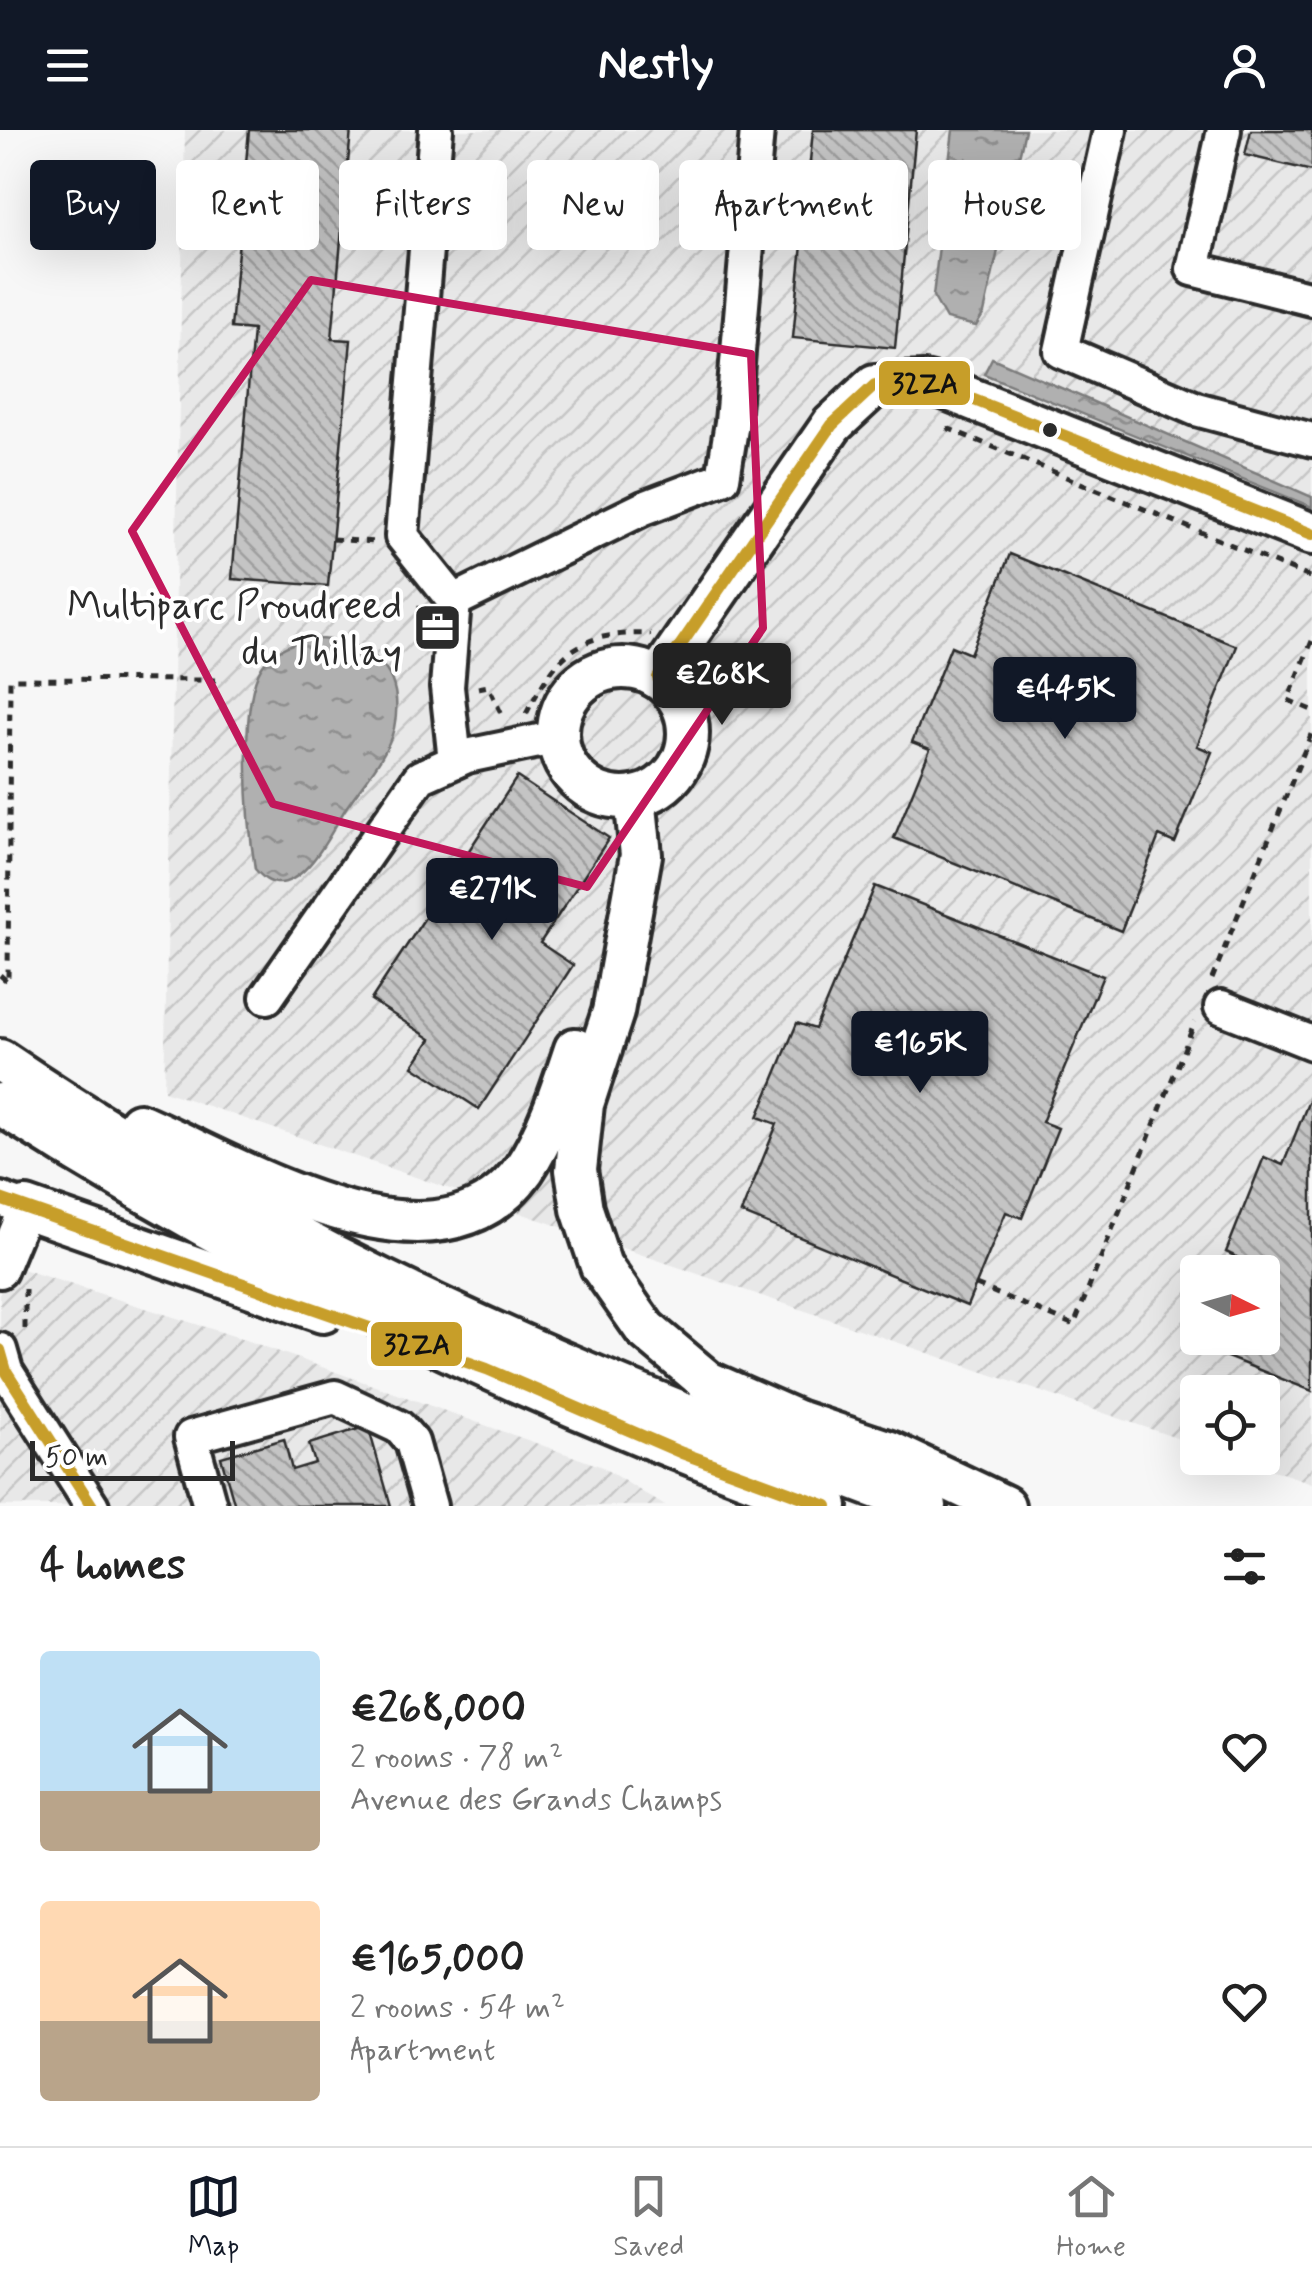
<!DOCTYPE html>
<html lang="en">
<head>
<meta charset="utf-8">
<style>
	body { margin:0; font-family:Mynerve,sans-serif; background:#f2f2f2; color:#222; height:100vh; display:flex; flex-direction:column; font-size:38px; white-space:nowrap }
	* { box-sizing:border-box; margin:0 }
	p { font-size:32px; color:#767676 }
	.icon { flex:none; width:55px; height:55px; fill:none; stroke:currentColor; stroke-width:2; stroke-linecap:round; stroke-linejoin:round }
	.map { position:relative; height:1376px; overflow:hidden }
	.drawer { display:flex; flex-direction:column; background:#fff; flex:1 }
	.drawer>* { flex:none }
	.top-card { position:absolute; left:30px; top:30px; width:1252px; height:90px; display:flex; gap:20px }
	.needle { width:65px; rotate:95deg }
	.tools { position:absolute; left:1180px; top:1125px; display:grid; gap:20px }
	.tools a { display:grid; place-items:center; width:100px; height:100px; border-radius:10px; background:#fff; box-shadow:0 10px 40px #0002; font-size:50px }
	.scale { position:absolute; left:30px; bottom:25px; width:205px; box-sizing:border-box; padding-left:10px; border:5px solid #2b2b2b; border-top:0; font-size:28px; line-height:35px; white-space:nowrap; color:#2b2b2b; -webkit-text-stroke:8px #fff; paint-order:stroke }
	.price { position:absolute; translate:-50% -85px; padding:0 22px; border-radius:10px; background:#111827; color:#fff; font-size:32px; line-height:65px; filter:drop-shadow(0 2px 5px #0008) }
	.price::after { content:''; position:absolute; left:50%; top:60px; width:30px; height:22px; margin-left:-15px; background:inherit; clip-path:polygon(0 0,100% 0,50% 100%) }
	.price.active { background:#222; color:#fff }
	ul { padding:0; list-style:none }
	li { display:flex; align-items:center; gap:30px; height:250px; padding:0 40px }
	li span { display:grid; place-items:center; flex:none; width:280px; height:200px; border-radius:10px; color:#555 }
	li>.icon { margin-inline-start:auto }
	span .icon { width:120px; height:120px; fill:#fffc; stroke-width:1 }
	li b { font-size:42px }
	h2 { display:flex; justify-content:space-between; align-items:center; height:120px; padding:0 40px; font-size:42px }
	.tag { padding:0 35px; border-radius:10px; background:#fff; box-shadow:0 10px 40px #0002; font-size:35px; line-height:90px }
	.tag.active { background:#111827; color:#fff }
	header { display:flex; justify-content:space-between; align-items:center; height:130px; padding:0 40px; background:#111827; color:#fff; font-size:45px; font-weight:700 }
	.menu { display:flex; justify-content:space-around; align-items:center; height:140px; border-top:2px solid #e0e0e0; background:#fff; font-size:28px; color:#767676 }
	.menu a { display:grid; justify-items:center; gap:5px }
	.menu .active { color:#111827 }
	.map>svg:first-child { display:block }
</style>
</head>
<body>
<header><svg class="icon" aria-label="menu" viewBox="0 0 24 24"><path d="M4 6h16M4 12h16M4 18h16"/></svg>Nestly<svg class="icon" aria-label="person" viewBox="0 0 24 24"><circle cx="12" cy="8" r="4"/><path d="M4 21q1-7 8-7t8 7"/></svg></header>
<div class="map">
<svg width="1312" height="1376" viewBox="0 0 1312 1376">
	<defs>
		<pattern id="industrial-furrows" width="10" height="10" patternUnits="userSpaceOnUse" patternTransform="scale(2.5)"><rect width="10" height="10" fill="#e8e8e8"/><path d="M-1 1l2-2M0 10L10 0M9 11l2-2" fill="none" stroke="#c7c7c7"/></pattern>
		<pattern id="water-ripples" width="26" height="14" patternUnits="userSpaceOnUse" patternTransform="scale(2.5)"><rect width="26" height="14" fill="#b0b0b0"/><path d="M2 4q2-2 4 0t4 0M15 11q2-2 4 0t4 0" fill="none" stroke="#8f8f8f"/></pattern>
		<pattern id="building-back-hatch" width="6" height="6" patternUnits="userSpaceOnUse" patternTransform="scale(2.5)"><rect width="6" height="6" fill="#c4c4c4"/><path d="M-1 5l2 2M0 0l6 6M5-1l2 2" fill="none" stroke="#9f9f9f"/></pattern>
	</defs>
	<rect width="100%" height="100%" fill="#f7f7f7"/>
	<filter id="ink" filterUnits="userSpaceOnUse"><feTurbulence type="fractalNoise" baseFrequency=".01" numOctaves="2"/><feDisplacementMap in="SourceGraphic" scale="20" xChannelSelector="R" yChannelSelector="G"/><feConvolveMatrix kernelMatrix="1 2 1 2 8 2 1 2 1" color-interpolation-filters="sRGB"/></filter>
	<g filter="url(#ink)">
		<g fill="url(#industrial-furrows)" fill-rule="evenodd">
			<path d="M185,0h1127v1353l-76,-25h26v-66h-64l-1,53 -1033,-354zM1198,1142h64v66h-64z"/>
			<polygon points="0,1132 243,1209 600,1336 665,1376 0,1376"/>
		</g>
		<g fill="url(#water-ripples)" stroke="#7b7b7b" stroke-width="2.5">
			<polygon points="953,0 1025,0 984,183 976,196 946,189 933,166"/>
			<polygon points="992,228 1312,367 1312,377 984,244"/>
			<path d="M309,509c55,-1 98,26 85,89 -7,29 -32,56 -48,80 -14,22 -36,71 -65,75 -12,1 -19,-6 -26,-14 -7,-44 -17,-166 7,-203 10,-15 30,-23 47,-27z"/>
		</g>
		<g fill="url(#building-back-hatch)" stroke="#2b2b2b" stroke-width="2.5">
			<polygon points="249,0 351,0 332,209 351,210 328,456 232,449 253,200 231,198"/>
			<polygon points="813,0 916,0 895,218 793,208"/>
			<polygon points="1251,0 1312,0 1312,41 1245,25"/>
			<polygon points="1010,424 1237,516 1197,616 1212,622 1175,713 1159,706 1121,801 894,708 930,619 912,612 951,516 970,524"/>
			<polygon points="517,647 609,708 540,813 573,835 479,979 413,936 431,909 371,870"/>
			<polygon points="875,756 1103,846 1042,992 1058,998 1022,1088 1006,1082 967,1176 741,1083 777,994 758,987 797,893 815,899"/>
			<polygon points="1312,963 1312,1261 1207,1219 1212,1208 1262,1208 1262,1142 1238,1142 1243,1130 1226,1122 1264,1027 1283,1035"/>
			<polygon points="368,1296 391,1376 235,1376 221,1327 284,1309 292,1340 315,1333 309,1314"/>
		</g>
		<g fill="none" stroke-linecap="round" stroke-linejoin="round">
			<defs>
				<g id="minor">
					<polyline points="436,0 402,406 454,471 447,557 455,631"/>
					<polyline points="1110,0 1061,221 1196,279 1312,310"/>
					<polyline points="1224,0 1193,139 1312,169"/>
					<polyline points="454,471 644,378 723,348 732,292 757,0"/>
					<polyline points="267,867 420,647 467,626 558,607"/>
					<polyline points="1221,877 1312,913"/>
					<polyline points="0,1069 26,1078 0,1141"/>
					<polyline points="0,1220 6,1241 92,1376"/>
					<polyline points="210,1376 191,1307 335,1267 399,1297 412,1312 430,1376"/>
				</g>
				<g id="major">
					<circle cx="623" cy="603" r="65"/>
					<polyline points="658,548 832,295 875,255 924,253 944,258 1312,404"/>
					<polyline points="635,667 641,725 613,882 583,974 576,1040 582,1079 601,1136 645,1199 708,1252 797,1291 890,1322 1004,1376"/>
					<path d="M0,930c292,198 597,325 926,446"/>
					<path d="M0,974c259,166 538,298 827,402"/>
					<path d="M139,994c99,42 299,169 385,45 23,-34 38,-81 51,-120"/>
					<polyline points="26,1078 323,1182"/>
				</g>
			</defs>
			<use href="#minor" stroke="#2b2b2b" stroke-width="40"/>
			<use href="#major" stroke="#2b2b2b" stroke-width="48"/>
			<g stroke="#2b2b2b" stroke-width="5" stroke-dasharray="8 8" stroke-linecap="butt">
				<polyline points="947,298 1312,448"/>
				<polyline points="332,409 374,412"/>
				<polyline points="418,510 420,476"/>
				<polyline points="1312,511 1288,570 1312,580"/>
				<polyline points="478,558 488,556 504,589"/>
				<path d="M526,584c32,-62 53,-83 125,-80"/>
				<polyline points="0,845 8,852 10,549 216,550"/>
				<polyline points="1212,849 1312,602"/>
				<polyline points="976,1155 1074,1195 1195,892"/>
				<polyline points="25,1159 25,1202"/>
			</g>
			<use href="#minor" stroke="#fff" stroke-width="32"/>
			<use href="#major" stroke="#fff" stroke-width="40"/>
			<defs>
				<g id="bus-1">
					<polyline points="658,548 832,295 875,255 924,253 944,258 1312,404"/>
					<polyline points="0,1069 487,1239 682,1323 827,1376"/>
					<polyline points="0,1220 6,1241 92,1376"/>
				</g>
			</defs>
			<use href="#bus-1" stroke="#fff" stroke-width="20"/>
			<use href="#bus-1" stroke="#c79e29" stroke-width="12"/>
		</g>
	</g>
	<path fill="none" stroke="#c2185b" stroke-width="8" stroke-linejoin="round" d="M311,150l440,74 12,274 -176,259 -314,-83 -141,-273z"/>
	<defs>
		<symbol id="office-square" viewBox="-11 -11 22 22"><rect x="-9" y="-9" width="18" height="18" rx="4" fill="#2b2b2b" stroke="#fff"/><path d="M-6-3h4V-5.5h4V-3h4V5H-6ZM-1-4.5V-3h2v-1.5ZM-6 0V1H6V0Z" fill="#fff"/></symbol>
	</defs>
	<g fill-rule="evenodd">
		<use href="#office-square" x="410" y="470" width="55" height="55"/>
	</g>
	<circle fill="#2b2b2b" stroke="#fff" stroke-width="4" cx="1050" cy="300" r="9"/>
	<g text-anchor="middle" stroke-width="8" stroke-linejoin="round" paint-order="stroke">
		<g font-size="40" fill="#2b2b2b" stroke="#fff" text-anchor="end">
			<text x="402" y="488">Multiparc Proudreed<tspan x="402" dy="46">du Thillay</tspan></text>
		</g>
	</g>
	<g stroke="#fff" stroke-width="4">
		<rect x="877" y="229" width="95" height="48" rx="10" fill="#c79e29"/>
		<rect x="369" y="1190" width="95" height="48" rx="10" fill="#c79e29"/>
	</g>
	<g font-size="28" text-anchor="middle" font-weight="bold" fill="#111">
		<text x="925" y="263">32ZA</text>
		<text x="417" y="1224">32ZA</text>
	</g>
</svg>
<div class="tools">
<a><svg class="needle" viewBox="-14 -14 28 28"><path d="M0-13l5 13h-10z" fill="#e53935"/><path d="M0 13l5-13h-10z" fill="#767676"/></svg></a>
<a><svg class="icon" aria-label="locate" viewBox="0 0 24 24"><circle cx="12" cy="12" r="6"/><path d="M12 2v4M12 18v4M2 12h4M18 12h4"/></svg></a>
</div>
<div class="scale">50 m</div>
<b class="price active" style="left:722px;top:598px">€268K</b>
<b class="price" style="left:1065px;top:612px">€445K</b>
<b class="price" style="left:492px;top:813px">€271K</b>
<b class="price" style="left:920px;top:966px">€165K</b>
<div class="top-card">
<a class="tag active">Buy</a>
<a class="tag">Rent</a>
<a class="tag">Filters</a>
<a class="tag">New</a>
<a class="tag">Apartment</a>
<a class="tag">House</a>
</div>
</div>
<section class="drawer">
<h2>4 homes<svg class="icon" aria-label="filters" viewBox="0 0 24 24"><path d="M4 7h16M4 17h16"/><circle cx="9" cy="7" r="2"/><circle cx="15" cy="17" r="2"/></svg></h2>
<ul>
<li><span style="background:linear-gradient(#bfe0f5 70%,#b9a48a 0)"><svg class="icon" aria-label="home" viewBox="0 0 24 24"><path d="M3 11l9-7 9 7M6 9v11h12V9"/></svg></span><div><b>€268,000</b><p>2 rooms · 78 m²</p><p>Avenue des Grands Champs</p></div><svg class="icon" aria-label="heart" viewBox="0 0 24 24"><path d="M12 20l-8-8c-3-5 5-10 8-4 3-6 11-1 8 4z"/></svg></li>
<li><span style="background:linear-gradient(#ffd9b3 60%,#b9a48a 0)"><svg class="icon" aria-label="home" viewBox="0 0 24 24"><path d="M3 11l9-7 9 7M6 9v11h12V9"/></svg></span><div><b>€165,000</b><p>2 rooms · 54 m²</p><p>Apartment</p></div><svg class="icon" aria-label="heart" viewBox="0 0 24 24"><path d="M12 20l-8-8c-3-5 5-10 8-4 3-6 11-1 8 4z"/></svg></li>
</ul>
</section>
<nav class="menu">
<a class="active"><svg class="icon" aria-label="map" viewBox="0 0 24 24"><path d="M3 6l6-2 6 2 6-2v14l-6 2-6-2-6 2zM9 4v14M15 6v14"/></svg>Map</a>
<a><svg class="icon" aria-label="saved" viewBox="0 0 24 24"><path d="M7 4h10v16l-5-4-5 4z"/></svg>Saved</a>
<a><svg class="icon" aria-label="home" viewBox="0 0 24 24"><path d="M3 11l9-7 9 7M6 9v11h12V9"/></svg>Home</a>
</nav>
</body>
</html>
